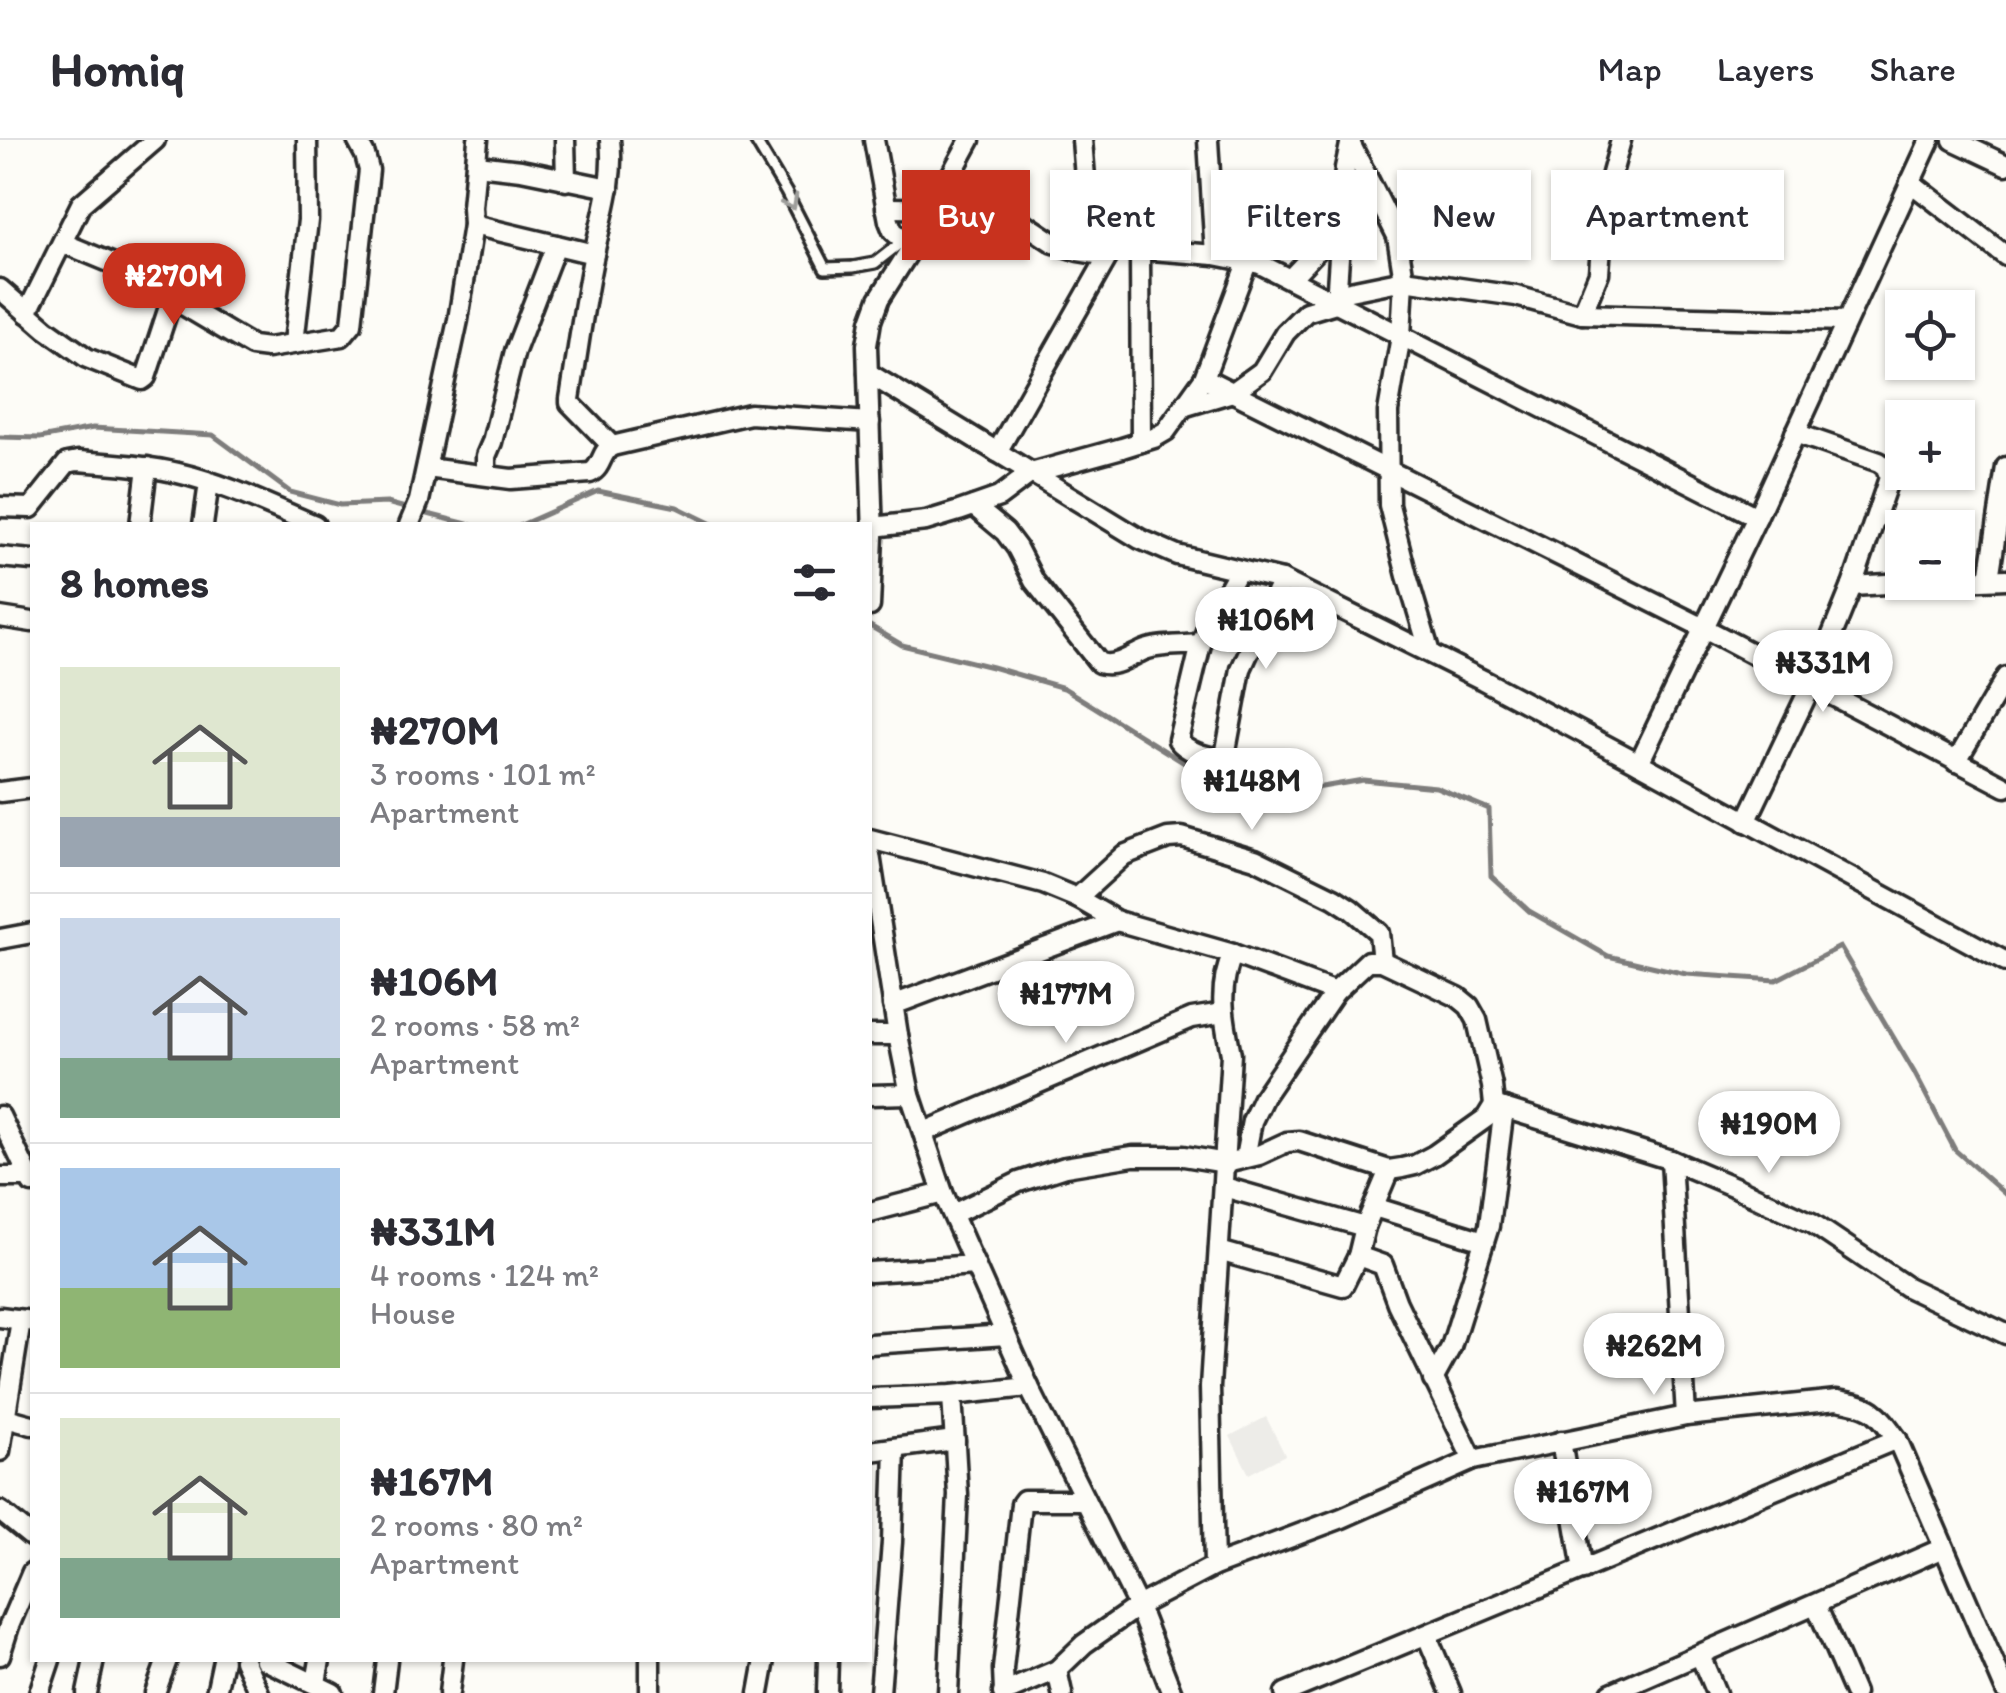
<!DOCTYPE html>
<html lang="en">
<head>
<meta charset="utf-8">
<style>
	body { margin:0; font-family:Itim,sans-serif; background:#f2f2f3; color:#2b2b33; height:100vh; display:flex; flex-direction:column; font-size:38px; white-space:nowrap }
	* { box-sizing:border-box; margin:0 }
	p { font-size:32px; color:#7c7c81 }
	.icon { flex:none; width:55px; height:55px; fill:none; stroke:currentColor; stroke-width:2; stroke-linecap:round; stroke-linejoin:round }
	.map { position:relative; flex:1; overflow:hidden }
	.side { position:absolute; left:30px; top:382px; width:842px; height:1140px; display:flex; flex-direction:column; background:#fff; border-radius:0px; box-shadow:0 2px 8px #0004 }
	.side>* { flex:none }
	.banner { position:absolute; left:902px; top:30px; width:950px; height:90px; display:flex; gap:20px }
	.fabs { position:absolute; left:1885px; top:150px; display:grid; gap:20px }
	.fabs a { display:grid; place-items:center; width:90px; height:90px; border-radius:0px; background:#fff; box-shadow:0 2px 8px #0004; font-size:50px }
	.price { position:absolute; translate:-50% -85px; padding:0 22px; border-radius:35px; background:#fff; color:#222; font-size:32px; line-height:65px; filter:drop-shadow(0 2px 5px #0008) }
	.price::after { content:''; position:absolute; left:50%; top:60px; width:30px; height:22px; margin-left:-15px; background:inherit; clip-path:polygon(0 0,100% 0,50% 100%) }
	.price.active { background:#c8321e; color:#fff }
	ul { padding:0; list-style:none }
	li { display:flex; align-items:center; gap:30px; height:250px; padding:0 30px }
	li+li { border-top:2px solid #e1e1e2 }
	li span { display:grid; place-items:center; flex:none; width:280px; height:200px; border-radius:0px; color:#555 }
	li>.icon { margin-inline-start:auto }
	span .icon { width:120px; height:120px; fill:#fffc; stroke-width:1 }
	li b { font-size:42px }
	h2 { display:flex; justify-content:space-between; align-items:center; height:120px; padding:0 30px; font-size:42px }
	.tag { padding:0 35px; border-radius:0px; background:#fff; box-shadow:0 2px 8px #0004; font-size:35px; line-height:90px }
	.tag.active { background:#c8321e; color:#fff }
	header { display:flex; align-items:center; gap:60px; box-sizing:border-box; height:140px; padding:0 50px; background:#fff; border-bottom:2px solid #e1e1e2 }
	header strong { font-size:48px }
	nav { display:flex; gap:55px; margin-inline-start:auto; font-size:35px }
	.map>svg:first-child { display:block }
</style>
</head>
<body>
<header>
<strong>Homiq</strong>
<nav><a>Map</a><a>Layers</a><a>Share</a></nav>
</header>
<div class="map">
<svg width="2006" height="1553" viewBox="0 0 2006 1553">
	<rect width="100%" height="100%" fill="#fdfcf7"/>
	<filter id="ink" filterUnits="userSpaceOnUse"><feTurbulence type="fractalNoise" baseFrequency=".01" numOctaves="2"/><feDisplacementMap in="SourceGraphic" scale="20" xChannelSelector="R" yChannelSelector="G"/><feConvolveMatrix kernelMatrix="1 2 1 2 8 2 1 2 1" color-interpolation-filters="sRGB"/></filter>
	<g filter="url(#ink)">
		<polygon fill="#edece8" points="1266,1277 1285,1315 1249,1334 1230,1296"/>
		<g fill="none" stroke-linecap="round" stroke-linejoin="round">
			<g stroke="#7e7d7b" stroke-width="5">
				<polyline points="0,297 40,298 93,288 213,295 290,352 340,365 387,363 409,369"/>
				<polyline points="420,372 471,385"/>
				<polyline points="521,385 598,351 677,367 714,385"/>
				<polyline points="870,486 902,505 992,527 1064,548 1226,649 1281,654 1363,640 1436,647 1489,669 1491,736 1529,771 1608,816 1686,834 1776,840 1840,807 1914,932 1955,1010 2006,1055"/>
			</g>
			<defs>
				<polyline id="service" points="755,0 786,52 825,128 853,127 875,123 903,101"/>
				<g id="minor">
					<polyline points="565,0 566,41"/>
					<path d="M610,0c5,40 -8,75 -16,114 -10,48 -16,96 -24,145v4l42,43"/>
					<polyline points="874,0 889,81 893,91 912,107"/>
					<polyline points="1082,0 1090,100 1107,115"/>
					<polyline points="1208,0 1215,115"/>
					<polyline points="1930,0 1757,377 1639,623 2006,822"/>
					<polyline points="1953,0 2006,25"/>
					<polyline points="1350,3 1397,96 1404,140 1401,196 1388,272 1389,365 1407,436 1430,513"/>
					<polyline points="477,25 521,30 609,48"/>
					<polyline points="1910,42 2006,116"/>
					<polyline points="886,68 990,69 1015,77 1054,103 1078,111 1108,116"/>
					<polyline points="473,85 594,114"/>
					<polyline points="63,103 114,124 252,206 268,208 342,196 352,184 369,30 365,15 357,0"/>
					<polyline points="1140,109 1141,302"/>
					<polyline points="1290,139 1323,104 1336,65"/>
					<polyline points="0,149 46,189 87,218 142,240 146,237 172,158"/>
					<polyline points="1336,162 1345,28 1351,0"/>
					<polyline points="27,173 81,64 155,0"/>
					<polyline points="1582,174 1599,133 1604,63 1621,0"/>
					<polyline points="294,203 308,80 307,0"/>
					<polyline points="868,233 1140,399 1177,415 1282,440 1483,540 1639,623"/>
					<polyline points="1204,238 1704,488 2006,647"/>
					<polyline points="1183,267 1233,252 1262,231 1285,193 1306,172 1336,163 1345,152 1404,140 1516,156 1582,174 1846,181"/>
					<polyline points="997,312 1108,116 1115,110 1126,108 1215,115 1260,124 1757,377"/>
					<path d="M427,328l84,11 79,-6c13,-6 10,-21 22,-27l138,-32 120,8"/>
					<polyline points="486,335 486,316 492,302 515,211 556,105"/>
					<path d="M974,366l31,26 12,16 17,33 65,82c17,5 31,-7 46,-13 16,-6 39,-4 56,-6"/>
					<path d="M0,367l31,1 36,-45 11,-2c33,3 67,4 100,12 48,11 92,33 137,52"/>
					<polyline points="140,385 147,327"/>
					<polyline points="203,385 209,343"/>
					<polyline points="409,385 419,361 458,180 473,85 472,67 478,0"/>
					<polyline points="873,387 926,381 959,371 999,357 1031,333 1122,308 1154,298 1166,291 1204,238 1248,120"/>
					<polyline points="0,417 32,420"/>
					<path d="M1239,430l-31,56 -7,18 -23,96c9,12 27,16 42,19l5,-3 16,-87 41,-89"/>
					<polyline points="1989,439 2006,327"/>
					<polyline points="1958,441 2006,439"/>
					<polyline points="1852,446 1921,442"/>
					<polyline points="870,466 873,396 867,205 871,181 879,159 912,107 970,0"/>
					<polyline points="0,477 32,482"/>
					<polyline points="1956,622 2006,537"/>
					<polyline points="0,652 32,648"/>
					<polyline points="1746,682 1812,544 1852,446 1889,338 1886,327 1879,322 1795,293"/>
					<polyline points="870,699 1043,744 1077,758 1117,781 1233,814 1335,852"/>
					<polyline points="870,715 898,895 910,954 943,1053 1029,1247 1138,1466 1172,1553"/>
					<polyline points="1077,758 1124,715 1168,698 1182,697 1255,719 1334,758 1351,769 1379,793 1382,821"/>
					<polyline points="0,799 32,793"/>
					<polyline points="893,865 1117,781"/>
					<polyline points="870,895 898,895"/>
					<polyline points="870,955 910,954"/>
					<polyline points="1494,965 1671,1020 1737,1048 1812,1083 1907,1147 2006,1194"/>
					<polyline points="0,976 32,1043"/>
					<polyline points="924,992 1192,878 1223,873"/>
					<polyline points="1671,1020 1686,1276"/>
					<polyline points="0,1037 30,1037"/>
					<polyline points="1224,1047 1365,1087"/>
					<polyline points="1374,1067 1484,1101"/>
					<polyline points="870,1072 943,1053"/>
					<polyline points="953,1074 1019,1042 1065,1027 1133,1016 1184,1016 1226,1023 1259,1015 1287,1002 1299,1001 1389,1030 1402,1028 1415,1025 1434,1015 1486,978 1494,965 1492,946 1477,880 1469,866 1458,857 1382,821 1368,821 1335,852 1264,956 1252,981 1245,1018"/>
					<polyline points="1219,1111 1343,1146 1358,1116 1365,1087 1389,1030"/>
					<polyline points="1358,1116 1383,1125 1397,1163 1473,1320"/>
					<polyline points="870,1132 975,1125"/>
					<polyline points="0,1177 32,1181"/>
					<polyline points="870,1204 1006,1195"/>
					<polyline points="1433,1240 1451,1207 1489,1086 1504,968"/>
					<polyline points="870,1258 952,1255 1029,1247"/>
					<polyline points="6,1278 32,1285"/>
					<polyline points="1561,1301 1583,1430"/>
					<polyline points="0,1311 21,1180"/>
					<polyline points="870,1311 955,1300"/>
					<polyline points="0,1371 32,1397"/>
					<path d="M1214,1426l-4,-179 21,-333c-7,-35 -14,-66 2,-100"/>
					<polyline points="1816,1465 1854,1553"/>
					<polyline points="1427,1496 1451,1553"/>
					<polyline points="0,1515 9,1486 32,1432"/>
					<polyline points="1700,1515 1716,1553"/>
					<polyline points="244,1520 259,1553"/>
					<polyline points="265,1520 333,1553"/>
					<polyline points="650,1520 650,1553"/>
					<polyline points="1057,1530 1062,1553"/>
					<polyline points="316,1543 320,1520"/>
					<polyline points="39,1553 50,1520"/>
					<polyline points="87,1553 94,1520"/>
					<polyline points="155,1553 167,1520"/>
					<polyline points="216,1553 223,1520"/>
					<polyline points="383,1553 387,1520"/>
					<polyline points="449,1553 453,1520"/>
					<polyline points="759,1553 765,1520"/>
					<polyline points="827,1553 828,1520"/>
					<polyline points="880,1553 892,1402 895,1308"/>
					<polyline points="948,1553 958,1355 952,1255"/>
					<path d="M1003,1553l54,-23 27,-26 54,-38 76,-40 128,-48 131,-58 213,-44 151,-16c36,6 39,10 60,39l109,252"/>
					<polyline points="1004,1553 1003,1529 1021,1364 1024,1360 1085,1360"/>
					<polyline points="1285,1553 1897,1299"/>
					<polyline points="1611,1553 1943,1408"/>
				</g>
			</defs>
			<use href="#service" stroke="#2b2b2b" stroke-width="16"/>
			<use href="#minor" stroke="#2b2b2b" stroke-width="25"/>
			<use href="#service" stroke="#fdfcf7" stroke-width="9"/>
			<use href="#minor" stroke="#fdfcf7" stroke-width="18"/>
		</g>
		<defs><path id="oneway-chevron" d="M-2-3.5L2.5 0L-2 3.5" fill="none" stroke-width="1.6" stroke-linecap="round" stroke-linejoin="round" transform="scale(2.5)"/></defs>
		<use stroke="#9e9e9b" href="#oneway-chevron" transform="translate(791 63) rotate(62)"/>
	</g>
</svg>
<div class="fabs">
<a><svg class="icon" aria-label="locate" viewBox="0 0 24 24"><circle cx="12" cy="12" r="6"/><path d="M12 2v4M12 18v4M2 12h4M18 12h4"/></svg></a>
<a>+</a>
<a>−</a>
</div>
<b class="price active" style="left:174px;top:188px">₦270M</b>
<b class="price" style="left:1266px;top:532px">₦106M</b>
<b class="price" style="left:1823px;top:575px">₦331M</b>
<b class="price" style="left:1252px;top:693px">₦148M</b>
<b class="price" style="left:1066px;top:906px">₦177M</b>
<b class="price" style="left:1769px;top:1036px">₦190M</b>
<b class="price" style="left:1654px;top:1258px">₦262M</b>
<b class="price" style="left:1583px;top:1404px">₦167M</b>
<div class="banner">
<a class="tag active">Buy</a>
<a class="tag">Rent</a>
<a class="tag">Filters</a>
<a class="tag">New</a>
<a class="tag">Apartment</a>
</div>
<section class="side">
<h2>8 homes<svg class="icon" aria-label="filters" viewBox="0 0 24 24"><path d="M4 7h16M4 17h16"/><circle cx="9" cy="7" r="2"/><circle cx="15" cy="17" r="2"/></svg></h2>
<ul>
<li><span style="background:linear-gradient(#dfe7d0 75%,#9aa5b1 0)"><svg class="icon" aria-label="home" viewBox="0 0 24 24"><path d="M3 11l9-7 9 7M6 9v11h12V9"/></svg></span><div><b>₦270M</b><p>3 rooms · 101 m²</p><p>Apartment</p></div></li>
<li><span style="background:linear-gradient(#c9d6e8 70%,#7fa58c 0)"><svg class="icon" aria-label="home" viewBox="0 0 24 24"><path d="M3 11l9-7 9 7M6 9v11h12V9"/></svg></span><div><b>₦106M</b><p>2 rooms · 58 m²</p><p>Apartment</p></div></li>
<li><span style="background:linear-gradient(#a9c7e8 60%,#8fb573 0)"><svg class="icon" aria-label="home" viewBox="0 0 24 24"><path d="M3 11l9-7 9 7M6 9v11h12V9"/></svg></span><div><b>₦331M</b><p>4 rooms · 124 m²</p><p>House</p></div></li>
<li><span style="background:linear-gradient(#dfe7d0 70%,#7fa58c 0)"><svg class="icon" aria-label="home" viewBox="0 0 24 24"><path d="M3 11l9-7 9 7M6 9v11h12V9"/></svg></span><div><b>₦167M</b><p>2 rooms · 80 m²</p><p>Apartment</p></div></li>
</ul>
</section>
</div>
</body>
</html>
